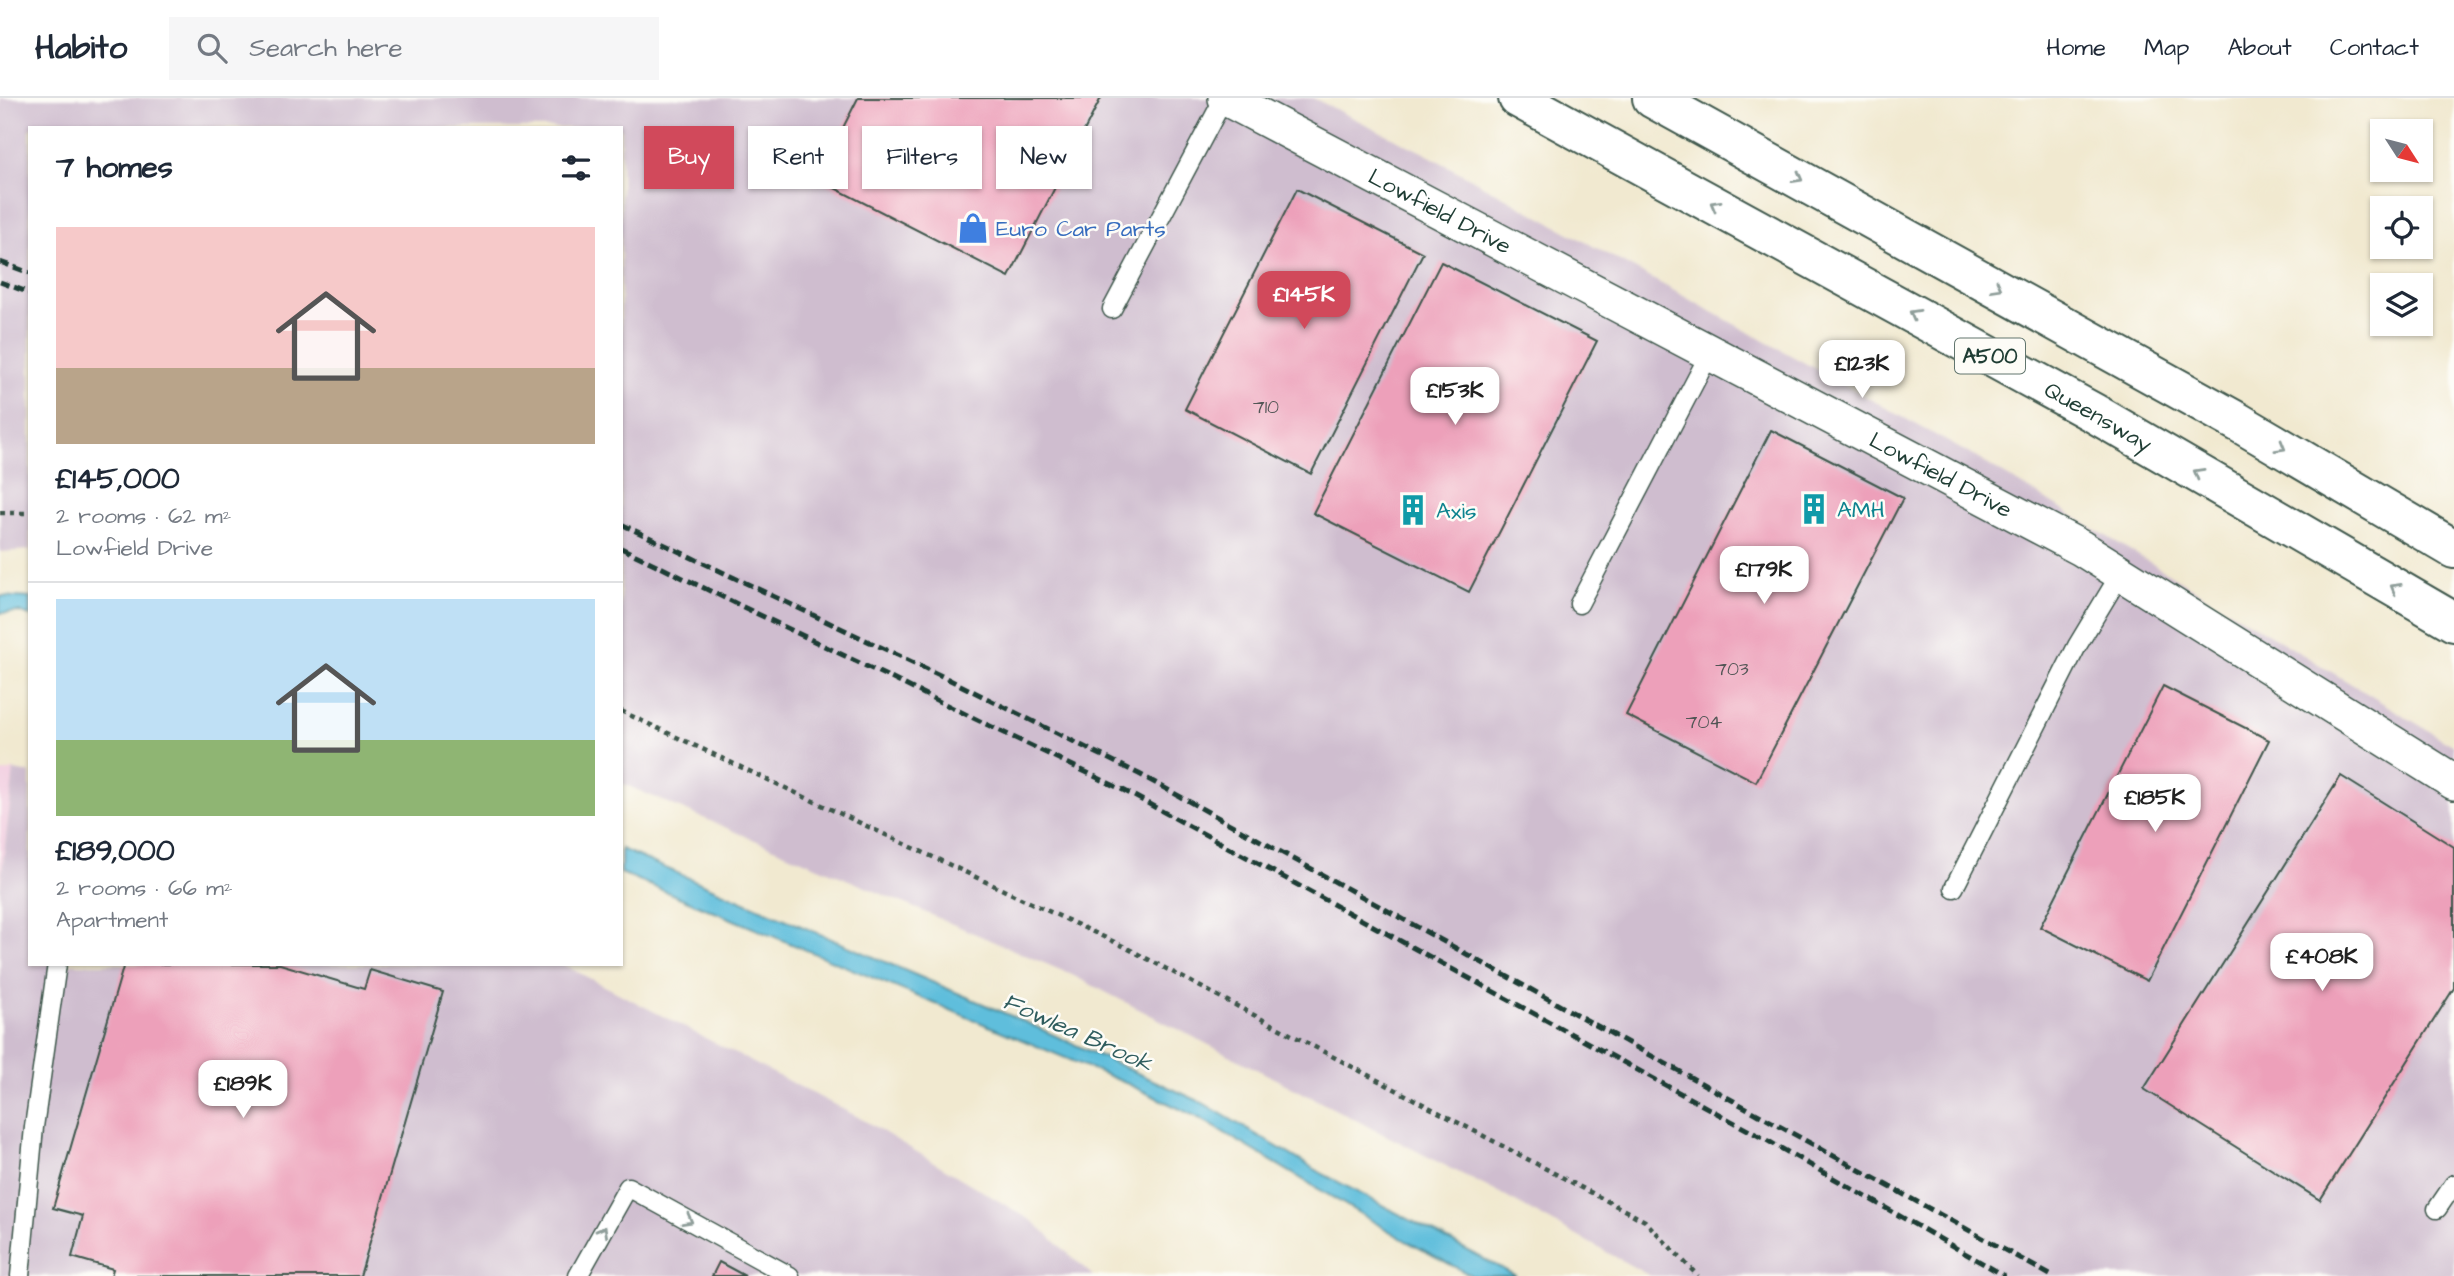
<!DOCTYPE html>
<html lang="en">
<head>
<meta charset="utf-8">
<style>
	body { margin:0; font-family:"Architects Daughter",sans-serif; background:#f6f6f7; color:#1f2937; height:100vh; display:flex; flex-direction:column; font-size:26px; white-space:nowrap }
	* { box-sizing:border-box; margin:0 }
	p { font-size:23px; color:#747a83 }
	.icon { flex:none; width:38px; height:38px; fill:none; stroke:currentColor; stroke-width:2; stroke-linecap:round; stroke-linejoin:round }
	.map { position:relative; flex:1; overflow:hidden }
	.sheet { position:absolute; left:28px; top:28px; width:595px; height:840px; display:flex; flex-direction:column; background:#fff; border-radius:0px; box-shadow:0 2px 5px #0004 }
	.sheet>* { flex:none }
	.banner { position:absolute; left:644px; top:28px; width:665px; height:63px; display:flex; gap:14px }
	.needle { width:46px; rotate:126deg }
	.controls { position:absolute; left:2370px; top:21px; display:grid; gap:14px }
	.controls a { display:grid; place-items:center; width:63px; height:63px; border-radius:0px; background:#fff; box-shadow:0 2px 5px #0004; font-size:35px }
	.price { position:absolute; translate:-50% -60px; padding:0 16px; border-radius:14px; background:#fff; color:#222; font-size:23px; line-height:46px; filter:drop-shadow(0 2px 4px #0008) }
	.price::after { content:''; position:absolute; left:50%; top:42px; width:21px; height:16px; margin-left:-10px; background:inherit; clip-path:polygon(0 0,100% 0,50% 100%) }
	.price.selected { background:#d1495b; color:#fff }
	ul { padding:0; list-style:none }
	li { display:grid; align-content:center; gap:14px; height:371px; padding:0 28px }
	li+li { border-top:2px solid #e0e1e3 }
	li span { display:grid; place-items:center; height:217px; border-radius:0px; color:#555 }
	li>.icon { margin-inline-start:auto }
	span .icon { width:126px; height:126px; fill:#fffc; stroke-width:1 }
	li b { font-size:30px }
	h2 { display:flex; justify-content:space-between; align-items:center; height:84px; padding:0 28px; font-size:30px }
	.chip { padding:0 24px; border-radius:0px; background:#fff; box-shadow:0 2px 5px #0004; font-size:24px; line-height:63px }
	.chip.selected { background:#d1495b; color:#fff }
	header { display:flex; align-items:center; gap:42px; box-sizing:border-box; height:98px; padding:0 35px; background:#fff; border-bottom:2px solid #e0e1e3 }
	header strong { font-size:33px }
	nav { display:flex; gap:38px; margin-inline-start:auto; font-size:24px }
	.search { width:490px; height:63px; background:#f6f6f7; display:flex; align-items:center; gap:18px; box-sizing:border-box; padding:0 24px; border-radius:0px; color:#747a83; font-size:26px }
	.map>svg:first-child { display:block }
</style>
</head>
<body>
<header>
<strong>Habito</strong>
<div class="search"><svg class="icon" aria-label="search" viewBox="0 0 24 24"><circle cx="10" cy="10" r="6"/><path d="M15 15l6 6"/></svg>Search here</div>
<nav><a>Home</a><a>Map</a><a>About</a><a>Contact</a></nav>
</header>
<div class="map">
<svg width="2454" height="1178" viewBox="0 0 2454 1178">
	<rect width="100%" height="100%" fill="#fdfcf7"/>
	<filter id="ink" filterUnits="userSpaceOnUse"><feTurbulence type="fractalNoise" baseFrequency=".0143" numOctaves="2"/><feDisplacementMap in="SourceGraphic" scale="14" xChannelSelector="R" yChannelSelector="G"/><feConvolveMatrix kernelMatrix="1 2 1 2 8 2 1 2 1" color-interpolation-filters="sRGB"/></filter>
	<filter id="wash" filterUnits="userSpaceOnUse"><feTurbulence type="fractalNoise" baseFrequency=".00686" numOctaves="4" result="noise"/><feDisplacementMap in="SourceGraphic" scale="28" xChannelSelector="R" yChannelSelector="G"/><feGaussianBlur stdDeviation="1.57" result="paint"/><feColorMatrix in="noise" values="0 0 0 0 0 0 0 0 0 0 0 0 0 0 0 0 0 1.4 0 .05"/><feComposite in="paint" operator="in"/></filter>
	<g filter="url(#wash)">
		<rect width="100%" height="100%" fill="#f1e9d0"/>
		<polygon fill="#f2cfe1" points="14,672 0,790 0,675"/>
		<g fill="#cfbdcf">
			<polygon points="0,0 1313,0 1426,56 1977,360 2454,648 2454,1178 1650,1178 1497,1094 1072,877 621,685 621,30 30,30 30,452 0,454"/>
			<polygon points="14,672 30,675 30,866 562,866 860,1020 1034,1124 1093,1178 0,1178 0,790"/>
		</g>
		<g fill="#5ebedc" stroke="#3e7e88" stroke-width="2">
			<polygon points="0,498 30,500 30,518 19,514 0,515"/>
			<polygon points="621,751 1023,923 1201,1004 1323,1076 1516,1178 1472,1178 1406,1143 1201,1021 1128,986 621,775"/>
		</g>
		<g id="blocks">
			<g fill="#eda0ba">
				<polygon points="858,0 1101,0 1009,179 817,81"/>
				<polygon points="1297,91 1423,155 1311,376 1185,311"/>
				<polygon points="1441,164 1597,243 1469,494 1313,415"/>
				<polygon points="1771,332 1903,400 1756,684 1626,617"/>
				<polygon points="2163,588 2269,642 2147,883 2040,829"/>
				<polygon points="2341,678 2454,749 2454,890 2320,1102 2144,991"/>
				<polygon points="124,866 280,866 364,891 370,872 443,894 360,1178 111,1178 113,1171 72,1159 83,1118 53,1110"/>
				<polygon points="719,1164 745,1178 712,1178"/>
			</g>
		</g>
	</g>
	<g filter="url(#ink)">
		<use href="#blocks" fill-opacity="0" stroke="#3e574b" stroke-width="2"/>
		<g fill="none" stroke-linecap="round" stroke-linejoin="round">
			<defs>
				<g id="service">
					<polyline points="1112,211 1224,0"/>
					<polyline points="1579,506 1711,253"/>
					<polyline points="1954,790 2077,548 2121,475"/>
					<polyline points="2437,1111 2454,1086"/>
					<polyline points="20,1178 34,1029 57,866"/>
					<polyline points="578,1178 628,1089 790,1178"/>
				</g>
				<g id="minor">
					<path id="s1" d="M1226,0l855,450 373,234"/>
				</g>
				<g id="trunk">
					<path id="s2" d="M1518,0l576,315 360,209"/>
					<polyline points="1652,0 2238,324 2454,451"/>
				</g>
			</defs>
			<use href="#service" stroke="#3e574b" stroke-width="21"/>
			<use href="#minor" stroke="#3e574b" stroke-width="38"/>
			<use href="#trunk" stroke="#3e574b" stroke-width="42"/>
			<g stroke="#3e574b" stroke-width="4.5" stroke-dasharray="5 5" stroke-linecap="butt">
				<polyline points="0,415 30,415"/>
				<polyline points="621,613 1123,848 1645,1123 1698,1178"/>
			</g>
			<use href="#service" stroke="#fff" stroke-width="18"/>
			<use href="#minor" stroke="#fff" stroke-width="35"/>
			<use href="#trunk" stroke="#fff" stroke-width="38"/>
			<g stroke="#1f3d34" stroke-width="5" stroke-dasharray="10 5" stroke-linecap="butt">
				<polyline points="0,164 30,175"/>
				<polyline points="0,184 30,195"/>
				<polyline points="621,426 948,581 1139,676 2052,1178"/>
				<polyline points="621,450 1125,693 1770,1044 2005,1178"/>
			</g>
		</g>
		<defs><path id="oneway-chevron" d="M-2-3.5L2.5 0L-2 3.5" fill="none" stroke-width="1.6" stroke-linecap="round" stroke-linejoin="round" transform="scale(1.75)"/></defs>
		<g stroke="#8f9e9a">
			<use href="#oneway-chevron" transform="translate(1798 80) rotate(29)"/>
			<use href="#oneway-chevron" transform="translate(1715 107) rotate(-151)"/>
			<use href="#oneway-chevron" transform="translate(1997 189) rotate(29)"/>
			<use href="#oneway-chevron" transform="translate(1914 216) rotate(-151)"/>
			<use href="#oneway-chevron" transform="translate(2281 349) rotate(30)"/>
			<use href="#oneway-chevron" transform="translate(2198 375) rotate(-150)"/>
			<use href="#oneway-chevron" transform="translate(2395 490) rotate(-150)"/>
			<use href="#oneway-chevron" transform="translate(688 1122) rotate(29)"/>
			<use href="#oneway-chevron" transform="translate(603 1133) rotate(-61)"/>
		</g>
	</g>
	<defs>
		<symbol id="shop-bare" viewBox="-9 -9 18 18"><path d="M-5-2.5h2.3a2.7 3.5 0 0 1 5.4 0H5L5.5 6h-11ZM-1.5-2.5h3a1.5 2.3 0 0 0-3 0Z" fill="#3f7fe0" stroke="#fdfcf7" stroke-width="2.5" paint-order="stroke"/></symbol>
		<symbol id="building-bare" viewBox="-9 -9 18 18"><path d="M-4-6H4V6H1V3H-1V6H-4ZM-2.5-4.3h1.7v1.8h-1.7ZM.8-4.3h1.7v1.8H.8ZM-2.5-1h1.7V.8h-1.7ZM.8-1h1.7V.8H.8Z" fill="#0f9aa8" stroke="#fdfcf7" stroke-width="2.5" paint-order="stroke"/></symbol>
	</defs>
	<g fill-rule="evenodd">
		<use href="#shop-bare" x="951" y="108" width="44" height="44"/>
		<use href="#building-bare" x="1792" y="389" width="44" height="44"/>
		<use href="#building-bare" x="1391" y="390" width="44" height="44"/>
	</g>
	<g text-anchor="middle" stroke-width="5" stroke-linejoin="round" paint-order="stroke">
		<g font-size="19" fill="#525656">
			<text x="1266" y="315">710</text>
			<text x="1732" y="577">703</text>
			<text x="1704" y="630">704</text>
		</g>
		<rect fill="#fdfcf7" stroke="#62766e" stroke-width="2" x="1955" y="240.5" width="70" height="35" rx="5"/>
		<g font-size="21" font-weight="bold" fill="#1f3d34">
			<text x="1990" y="265">A500</text>
		</g>
		<g font-size="23" fill="#1f3d34" stroke="#fdfcf7">
			<text dy="8" stroke="none"><textPath href="#s1" startOffset="242">Lowfield Drive</textPath></text>
			<text dy="8" stroke="none"><textPath href="#s2" startOffset="662">Queensway</textPath></text>
			<text dy="8" stroke="none"><textPath href="#s1" startOffset="808">Lowfield Drive</textPath></text>
		</g>
		<g font-size="23" fill="#366cbe" stroke="#fdfcf7" text-anchor="start">
			<text x="996" y="138">Euro Car Parts</text>
		</g>
		<g font-size="23" fill="#0d838f" stroke="#fdfcf7" text-anchor="start">
			<text x="1837" y="419">AMH</text>
			<text x="1436" y="420">Axis</text>
		</g>
		<g font-size="24" font-style="italic" fill="#2f5d5e" stroke="#fdfcf7">
			<text transform="translate(1078 934) rotate(24)" y="8">Fowlea Brook</text>
		</g>
	</g>
</svg>
<div class="controls">
<a><svg class="needle" viewBox="-14 -14 28 28"><path d="M0-13l5 13h-10z" fill="#e53935"/><path d="M0 13l5-13h-10z" fill="#747a83"/></svg></a>
<a><svg class="icon" aria-label="locate" viewBox="0 0 24 24"><circle cx="12" cy="12" r="6"/><path d="M12 2v4M12 18v4M2 12h4M18 12h4"/></svg></a>
<a><svg class="icon" aria-label="layers" viewBox="0 0 24 24"><path d="M12 4l9 5-9 5-9-5zM3 14l9 5 9-5"/></svg></a>
</div>
<b class="price selected" style="left:1304px;top:233px">£145K</b>
<b class="price" style="left:1862px;top:302px">£123K</b>
<b class="price" style="left:1455px;top:329px">£153K</b>
<b class="price" style="left:1764px;top:508px">£179K</b>
<b class="price" style="left:2155px;top:736px">£185K</b>
<b class="price" style="left:2322px;top:895px">£408K</b>
<b class="price" style="left:243px;top:1022px">£189K</b>
<div class="banner">
<a class="chip selected">Buy</a>
<a class="chip">Rent</a>
<a class="chip">Filters</a>
<a class="chip">New</a>
</div>
<section class="sheet">
<h2>7 homes<svg class="icon" aria-label="filters" viewBox="0 0 24 24"><path d="M4 7h16M4 17h16"/><circle cx="9" cy="7" r="2"/><circle cx="15" cy="17" r="2"/></svg></h2>
<ul>
<li><span style="background:linear-gradient(#f6c9c9 65%,#b9a48a 0)"><svg class="icon" aria-label="home" viewBox="0 0 24 24"><path d="M3 11l9-7 9 7M6 9v11h12V9"/></svg></span><div><b>£145,000</b><p>2 rooms · 62 m²</p><p>Lowfield Drive</p></div></li>
<li><span style="background:linear-gradient(#bfe0f5 65%,#8fb573 0)"><svg class="icon" aria-label="home" viewBox="0 0 24 24"><path d="M3 11l9-7 9 7M6 9v11h12V9"/></svg></span><div><b>£189,000</b><p>2 rooms · 66 m²</p><p>Apartment</p></div></li>
</ul>
</section>
</div>
</body>
</html>
